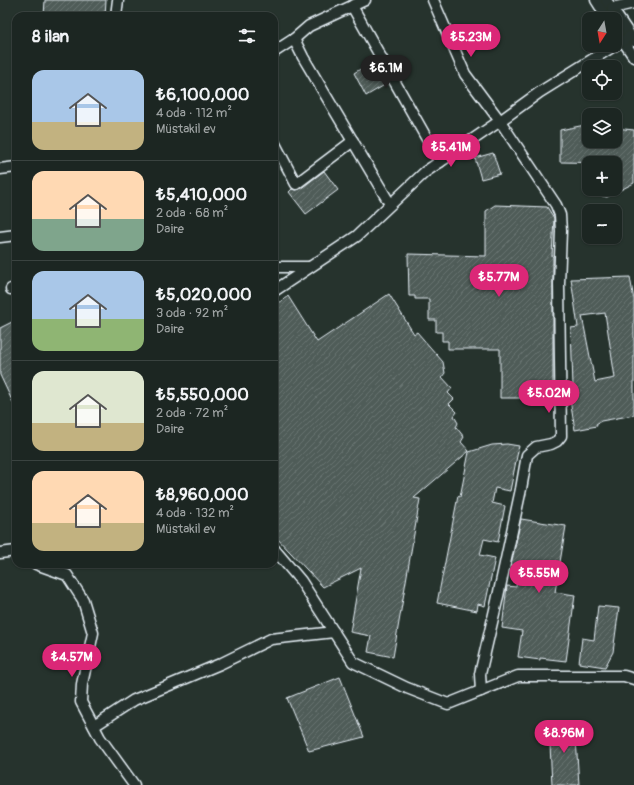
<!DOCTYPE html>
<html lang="tr">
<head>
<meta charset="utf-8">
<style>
	body { margin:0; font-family:Pangolin,sans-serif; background:#29322f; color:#f1f3f6; height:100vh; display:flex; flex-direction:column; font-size:15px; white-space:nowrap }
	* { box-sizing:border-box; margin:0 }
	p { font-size:13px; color:#a0a5a5 }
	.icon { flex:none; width:22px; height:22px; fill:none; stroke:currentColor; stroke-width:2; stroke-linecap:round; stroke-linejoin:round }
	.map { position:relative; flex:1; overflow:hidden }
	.drawer { position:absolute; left:12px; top:12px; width:266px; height:556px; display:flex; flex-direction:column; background:#1c2622; border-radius:12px; box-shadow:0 1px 3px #0004,0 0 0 1px #3a4340 }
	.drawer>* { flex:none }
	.needle { width:26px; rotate:191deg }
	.fabs { position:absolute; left:582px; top:12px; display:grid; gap:8px }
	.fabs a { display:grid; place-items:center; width:40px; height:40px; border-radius:8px; background:#1c2622; box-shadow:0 1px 3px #0004,0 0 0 1px #3a4340; font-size:20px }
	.price { position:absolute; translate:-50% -34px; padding:0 9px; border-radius:14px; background:#db2777; color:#fff; font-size:13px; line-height:26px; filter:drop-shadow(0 1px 2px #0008) }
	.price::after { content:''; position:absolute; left:50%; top:24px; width:12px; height:9px; margin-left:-6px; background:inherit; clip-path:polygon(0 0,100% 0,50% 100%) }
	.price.active { background:#222; color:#fff }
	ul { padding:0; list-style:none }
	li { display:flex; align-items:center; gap:12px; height:100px; padding:0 20px }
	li+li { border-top:1px solid #3a4340 }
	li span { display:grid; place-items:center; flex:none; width:112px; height:80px; border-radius:12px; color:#555 }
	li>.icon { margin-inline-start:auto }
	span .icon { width:48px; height:48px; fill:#fffc; stroke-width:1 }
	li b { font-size:17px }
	h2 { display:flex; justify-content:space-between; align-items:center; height:48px; padding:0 20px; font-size:17px }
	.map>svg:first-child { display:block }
</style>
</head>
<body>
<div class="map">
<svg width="634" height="785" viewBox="0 0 634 785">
	<defs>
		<pattern id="building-hatch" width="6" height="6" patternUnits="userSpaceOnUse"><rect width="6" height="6" fill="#505c59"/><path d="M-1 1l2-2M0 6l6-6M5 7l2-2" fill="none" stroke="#697472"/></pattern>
	</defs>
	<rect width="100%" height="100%" fill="#26332d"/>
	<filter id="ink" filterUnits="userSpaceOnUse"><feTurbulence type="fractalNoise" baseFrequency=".025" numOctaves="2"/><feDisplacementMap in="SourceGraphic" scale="8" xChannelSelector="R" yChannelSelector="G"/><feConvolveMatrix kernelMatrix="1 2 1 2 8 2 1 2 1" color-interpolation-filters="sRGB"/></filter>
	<g filter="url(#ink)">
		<g fill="url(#building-hatch)" stroke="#e8f1f8" fill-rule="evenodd">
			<polygon points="45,0 106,0 105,16 44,16"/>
			<polygon points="375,60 388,83 366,96 354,73"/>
			<polygon points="585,125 589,126 589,141 615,141 615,128 634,130 634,183 607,197 602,196 598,189 615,189 615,163 560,162 560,130"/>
			<polygon points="493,153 500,174 481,179 475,158"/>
			<polygon points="324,171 338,190 306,214 289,192 292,189 296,190 300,189"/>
			<polygon points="495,205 547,207 554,218 552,256 553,256 553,398 500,398 500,349 448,349 448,341 442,341 442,332 436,332 436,320 429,320 429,299 415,299 415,296 409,296 408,254 486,256 486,211"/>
			<path d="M630,277l4,23v115l-33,6 -5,3 1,2 -22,4 -7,-42 5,-2 -2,-58 7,-1 -7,-48zM605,313l10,65 -20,4 -13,-66z"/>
			<polygon points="389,294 414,334 417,332 443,362 445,373 442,377 452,388 448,393 454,399 449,404 457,412 454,416 458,423 456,427 464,437 461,442 469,451 414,498 420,499 393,657 368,652 371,636 350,632 361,568 323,587 274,535 274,307 288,296 317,342"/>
			<polygon points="16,320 16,409 0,375 0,328"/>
			<polygon points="507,444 519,446 510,491 495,488 492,503 505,506 498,542 484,539 480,555 495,558 485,606 478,604 477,611 437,603 458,496 460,497 469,452 492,445"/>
			<polygon points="521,519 566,526 555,592 575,595 566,661 540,658 540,660 518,657 522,631 502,628 507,586 516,587 519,566 511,565"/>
			<polygon points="598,606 619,608 613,652 605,667 579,663 582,638 594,640"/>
			<polygon points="340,677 364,737 309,751 287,698"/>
			<polygon points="575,723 579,785 552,785 549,724"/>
		</g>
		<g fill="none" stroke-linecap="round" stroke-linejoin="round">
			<defs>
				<g id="minor">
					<polyline points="365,0 309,26 294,39 303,57 390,204"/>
					<polyline points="433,0 465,74 500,121 556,205 560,215 561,231 559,284 561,436 557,441 551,444 536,447 527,455 521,489 497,601 480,674 481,691"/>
					<polyline points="596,0 608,19"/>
					<polyline points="606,0 634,41"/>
					<polyline points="352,6 440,162"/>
					<polyline points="612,8 634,3"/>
					<polyline points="116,16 118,0"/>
					<polyline points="615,29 634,57"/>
					<polyline points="274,52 294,39"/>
					<polyline points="274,142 296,184 353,141"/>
					<polyline points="0,169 16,167"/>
					<polyline points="0,237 16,235"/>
					<polyline points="274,267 309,267"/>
					<polyline points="11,289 16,288"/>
					<polyline points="274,291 357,236 425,172 500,121 540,92 630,36"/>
					<polyline points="274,549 301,581 353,662 407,688 448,704 518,676 624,676 634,679"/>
					<polyline points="0,553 16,551"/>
					<polyline points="36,564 67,575 83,600 93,633 82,684 81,702 100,738 134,785"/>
					<polyline points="94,726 134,700 220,664 271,639 334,632"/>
				</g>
			</defs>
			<use href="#minor" stroke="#e8f1f8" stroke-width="13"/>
			<use href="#minor" stroke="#26332d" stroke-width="10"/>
		</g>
	</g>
</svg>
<div class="fabs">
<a><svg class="needle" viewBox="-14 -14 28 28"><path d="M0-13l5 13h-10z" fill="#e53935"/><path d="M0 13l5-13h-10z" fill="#a0a5a5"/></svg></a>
<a><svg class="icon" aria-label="locate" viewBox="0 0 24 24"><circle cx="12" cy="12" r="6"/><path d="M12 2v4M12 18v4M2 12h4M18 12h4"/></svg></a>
<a><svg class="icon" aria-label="layers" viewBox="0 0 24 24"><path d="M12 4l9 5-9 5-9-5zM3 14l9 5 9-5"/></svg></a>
<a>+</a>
<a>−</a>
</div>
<b class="price" style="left:471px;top:58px">₺5.23M</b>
<b class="price active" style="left:386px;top:89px">₺6.1M</b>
<b class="price" style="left:451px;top:168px">₺5.41M</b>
<b class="price" style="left:499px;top:298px">₺5.77M</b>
<b class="price" style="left:549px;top:414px">₺5.02M</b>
<b class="price" style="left:539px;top:594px">₺5.55M</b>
<b class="price" style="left:72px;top:678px">₺4.57M</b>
<b class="price" style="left:564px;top:754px">₺8.96M</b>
<section class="drawer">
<h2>8 ilan<svg class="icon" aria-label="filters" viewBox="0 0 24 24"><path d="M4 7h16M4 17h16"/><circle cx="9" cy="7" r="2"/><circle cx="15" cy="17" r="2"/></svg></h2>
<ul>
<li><span style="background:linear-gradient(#a9c7e8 65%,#c2b280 0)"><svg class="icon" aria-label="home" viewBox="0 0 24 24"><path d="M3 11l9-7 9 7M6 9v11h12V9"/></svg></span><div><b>₺6,100,000</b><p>4 oda · 112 m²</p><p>Müstakil ev</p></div></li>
<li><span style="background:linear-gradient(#ffd9b3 60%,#7fa58c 0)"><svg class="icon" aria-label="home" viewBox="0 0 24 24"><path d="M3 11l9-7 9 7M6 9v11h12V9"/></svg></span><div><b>₺5,410,000</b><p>2 oda · 68 m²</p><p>Daire</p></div></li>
<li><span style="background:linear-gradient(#a9c7e8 60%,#8fb573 0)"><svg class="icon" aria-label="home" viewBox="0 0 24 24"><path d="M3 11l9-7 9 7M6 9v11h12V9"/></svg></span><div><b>₺5,020,000</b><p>3 oda · 92 m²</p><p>Daire</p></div></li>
<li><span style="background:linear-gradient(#dfe7d0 65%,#c2b280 0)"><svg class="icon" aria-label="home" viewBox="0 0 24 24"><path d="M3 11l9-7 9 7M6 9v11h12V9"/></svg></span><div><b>₺5,550,000</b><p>2 oda · 72 m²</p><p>Daire</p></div></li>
<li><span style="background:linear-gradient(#ffd9b3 65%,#c2b280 0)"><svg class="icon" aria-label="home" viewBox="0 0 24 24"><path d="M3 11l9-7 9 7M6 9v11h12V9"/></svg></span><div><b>₺8,960,000</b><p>4 oda · 132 m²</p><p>Müstakil ev</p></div></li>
</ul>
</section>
</div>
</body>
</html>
